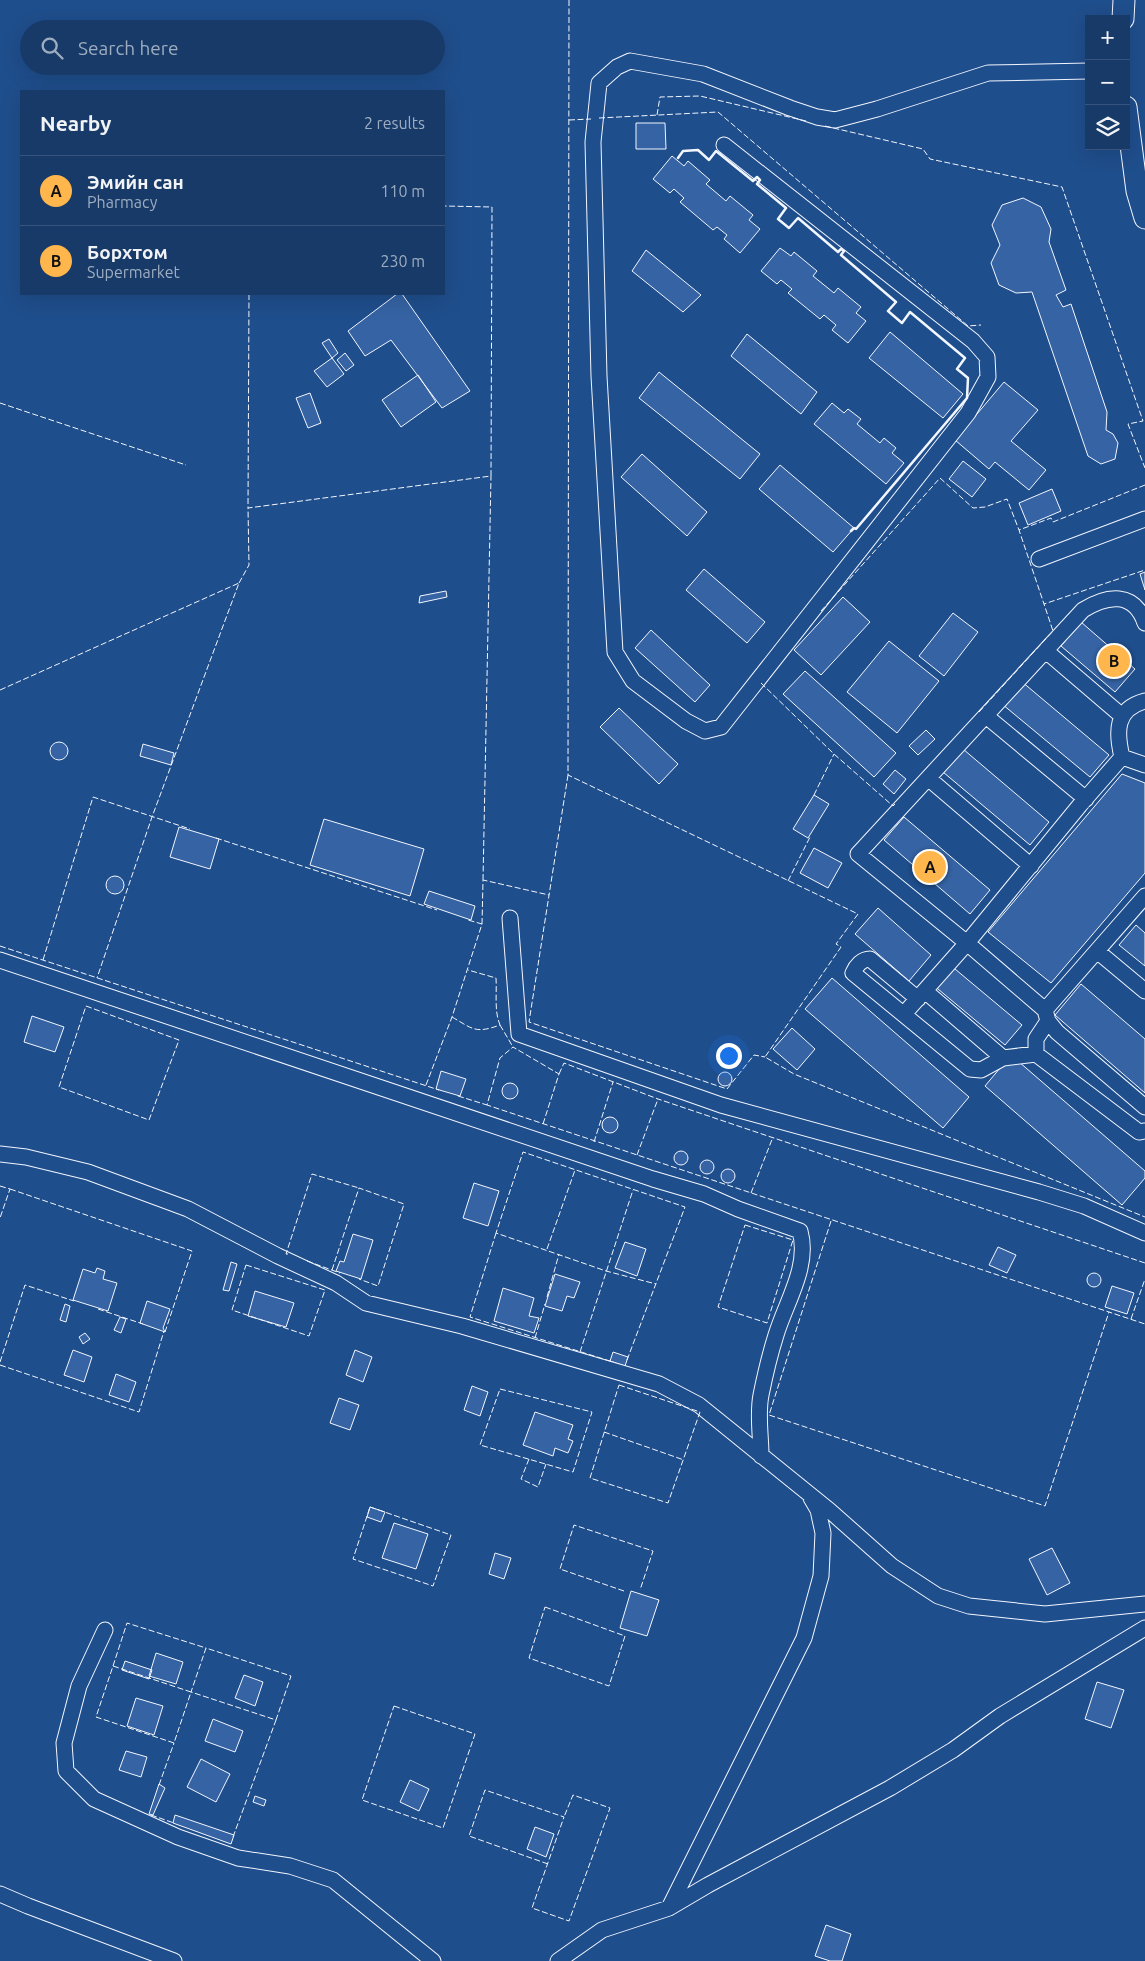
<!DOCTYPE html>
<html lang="en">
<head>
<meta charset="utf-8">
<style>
	:root { --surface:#173a69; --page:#20416f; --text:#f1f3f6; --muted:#9eadc0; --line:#36547d; --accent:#ffb74d }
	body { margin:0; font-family:Ubuntu,sans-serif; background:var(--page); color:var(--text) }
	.controls { position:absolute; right:15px; top:15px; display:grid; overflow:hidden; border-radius:0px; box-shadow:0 5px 20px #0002 }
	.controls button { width:45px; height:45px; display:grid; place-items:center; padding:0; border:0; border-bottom:1px solid var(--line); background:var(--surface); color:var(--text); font:25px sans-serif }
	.you { position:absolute; left:728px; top:1055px; width:18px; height:18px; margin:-12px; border:4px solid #fff; border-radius:50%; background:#1a73e8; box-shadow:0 0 0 8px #1a73e833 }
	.badge { display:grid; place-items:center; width:32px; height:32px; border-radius:50%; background:var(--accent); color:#111; font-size:16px; font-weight:700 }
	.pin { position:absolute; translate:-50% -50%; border:2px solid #fff; box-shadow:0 1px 5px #0006 }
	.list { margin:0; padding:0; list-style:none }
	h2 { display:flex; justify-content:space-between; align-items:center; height:65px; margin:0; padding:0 20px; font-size:21px }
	h2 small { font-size:16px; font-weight:400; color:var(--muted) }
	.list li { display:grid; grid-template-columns:32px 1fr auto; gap:15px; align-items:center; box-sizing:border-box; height:70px; padding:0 20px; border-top:1px solid var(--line) }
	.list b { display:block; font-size:19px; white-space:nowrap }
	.list p { margin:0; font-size:16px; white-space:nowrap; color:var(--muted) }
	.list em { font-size:16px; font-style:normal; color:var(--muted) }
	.icon { flex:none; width:28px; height:28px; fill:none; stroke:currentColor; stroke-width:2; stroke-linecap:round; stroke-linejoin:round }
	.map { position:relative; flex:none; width:1145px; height:1961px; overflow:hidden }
	.search { position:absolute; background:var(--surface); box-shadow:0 5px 20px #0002; left:20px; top:20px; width:425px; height:55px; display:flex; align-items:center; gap:12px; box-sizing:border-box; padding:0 18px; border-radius:28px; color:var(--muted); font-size:19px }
	.panel { position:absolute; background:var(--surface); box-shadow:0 5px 20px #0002; left:20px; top:90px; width:425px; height:205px; border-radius:0px }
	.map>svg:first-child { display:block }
</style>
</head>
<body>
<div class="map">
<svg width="1145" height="1961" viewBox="0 0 1145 1961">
	<rect width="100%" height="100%" fill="#1f4e8c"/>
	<!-- building -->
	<path fill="#3563a3" stroke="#f2f6ff" d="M 636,123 L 665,123 L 666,149 L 636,149 Z
		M 672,156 L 684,166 L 688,161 L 710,180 L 706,184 L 726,201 L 730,196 L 753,215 L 749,220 L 760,229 L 740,253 L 724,239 L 727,235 L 717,227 L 713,230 L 680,202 L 684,198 L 674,189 L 670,193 L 653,179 Z
		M 1023,198 L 1041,207 L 1051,229 L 1049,242 L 1066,290 L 1056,295 L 1063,307 L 1071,304 L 1107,412 L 1106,430 L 1113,434 L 1118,443 L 1115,459 L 1101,464 L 1088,456 L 1032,292 L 1016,293 L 999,285 L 991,263 L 1000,245 L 992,225 L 1002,205 Z
		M 780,248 L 791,256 L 794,252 L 817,271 L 813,276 L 834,293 L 838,288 L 861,307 L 856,313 L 866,321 L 848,343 L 832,330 L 836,325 L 824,315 L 820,319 L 788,293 L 792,289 L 781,280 L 777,284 L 761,271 Z
		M 646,250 L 701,295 L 683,312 L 632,271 Z
		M 397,294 L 402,294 L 470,391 L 442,408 L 391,340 L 365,356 L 348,331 Z
		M 890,332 L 963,394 L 943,418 L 869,358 Z
		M 747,334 L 817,392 L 801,414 L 731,356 Z
		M 329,339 L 338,353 L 332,358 L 322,343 Z
		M 345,353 L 354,365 L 346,371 L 337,360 Z
		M 332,358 L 344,374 L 327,387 L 314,371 Z
		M 659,372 L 760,454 L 740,479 L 639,398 Z
		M 418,375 L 436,402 L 401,427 L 382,400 Z
		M 1004,382 L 1038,410 L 1011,441 L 1046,470 L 1029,490 L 995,462 L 989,469 L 955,440 Z
		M 310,393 L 321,423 L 308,428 L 296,398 Z
		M 832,403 L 844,413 L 848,409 L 861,419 L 857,424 L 880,443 L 884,438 L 896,448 L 892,453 L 904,463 L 886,484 L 814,424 Z
		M 642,454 L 707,512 L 687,536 L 621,477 Z
		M 963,461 L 986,479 L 972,497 L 949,479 Z
		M 780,465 L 854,528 L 833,552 L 759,489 Z
		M 1052,489 L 1061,511 L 1028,525 L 1019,503 Z
		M 704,569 L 765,622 L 747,643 L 686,590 Z
		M 1145,572 L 1145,590 L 1140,574 Z
		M 446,591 L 447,597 L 419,603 L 420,596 Z
		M 843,597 L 870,622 L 821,675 L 794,650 Z
		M 953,613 L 978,632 L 944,676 L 919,656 Z
		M 1081,622 L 1135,669 L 1115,692 L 1061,646 Z
		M 651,630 L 710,685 L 695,702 L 635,648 Z
		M 889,641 L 939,681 L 897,733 L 847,692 Z
		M 805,671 L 896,753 L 874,777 L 783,694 Z
		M 1021,681 L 1109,755 L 1090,777 L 1002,704 Z
		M 619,708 L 678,764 L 659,784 L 600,727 Z
		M 926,730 L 935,739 L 918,755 L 909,746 Z
		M50 751a9 9 0 1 1 18 0a9 9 0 1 1-18 0Z
		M 143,744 L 174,753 L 171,765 L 140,756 Z
		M 963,749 L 1049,822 L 1030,845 L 943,772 Z
		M 895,770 L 906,779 L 894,794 L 883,784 Z
		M 1122,774 L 1145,783 L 1145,873 L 1051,983 L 988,932 Z
		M 814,795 L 829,804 L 808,838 L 793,829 Z
		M 904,817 L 990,890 L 970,914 L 884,840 Z
		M 324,819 L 424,849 L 410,896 L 310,865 Z
		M 179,827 L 219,839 L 210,869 L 170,857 Z
		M 814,848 L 842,863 L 828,888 L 800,873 Z
		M106 885a9 9 0 1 1 18 0a9 9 0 1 1-18 0Z
		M 429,891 L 475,906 L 471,920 L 424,904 Z
		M 878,908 L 931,955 L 909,981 L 855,934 Z
		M 1136,925 L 1145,933 L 1145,966 L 1119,945 Z
		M 949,964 L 1022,1025 L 1005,1045 L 932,984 Z
		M 832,978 L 969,1097 L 943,1128 L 805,1009 Z
		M 1081,984 L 1145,1039 L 1145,1093 L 1055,1015 Z
		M 32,1016 L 64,1027 L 55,1052 L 24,1042 Z
		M 792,1028 L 815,1049 L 797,1070 L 773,1049 Z
		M 1011,1055 L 1145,1171 L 1145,1178 L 1122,1205 L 985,1086 Z
		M 441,1071 L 466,1079 L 460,1096 L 436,1089 Z
		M718 1079a7 7 0 1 1 14 0a7 7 0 1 1-14 0Z
		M502 1091a8 8 0 1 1 16 0a8 8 0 1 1-16 0Z
		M602 1125a8 8 0 1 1 16 0a8 8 0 1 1-16 0Z
		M674 1158a7 7 0 1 1 14 0a7 7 0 1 1-14 0Z
		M700 1167a7 7 0 1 1 14 0a7 7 0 1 1-14 0Z
		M721 1176a7 7 0 1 1 14 0a7 7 0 1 1-14 0Z
		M 474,1183 L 499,1191 L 488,1226 L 463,1218 Z
		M 353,1234 L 373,1240 L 361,1279 L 336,1271 L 340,1261 L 344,1262 Z
		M 625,1242 L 646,1249 L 637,1276 L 615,1268 Z
		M 998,1247 L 1016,1255 L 1007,1273 L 989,1265 Z
		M 231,1262 L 237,1264 L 229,1291 L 223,1290 Z
		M 97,1268 L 105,1271 L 103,1279 L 117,1283 L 108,1311 L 73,1300 L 83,1269 L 95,1273 Z
		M1087 1280a7 7 0 1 1 14 0a7 7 0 1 1-14 0Z
		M 555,1274 L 580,1282 L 574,1298 L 567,1296 L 562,1311 L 545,1306 Z
		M 1112,1286 L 1134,1293 L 1127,1314 L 1105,1307 Z
		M 503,1288 L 534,1298 L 529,1316 L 539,1318 L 534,1333 L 494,1321 Z
		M 255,1291 L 294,1303 L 286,1327 L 248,1316 Z
		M 147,1301 L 170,1309 L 163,1328 L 165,1332 L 140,1323 Z
		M 65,1304 L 70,1306 L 66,1322 L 60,1320 Z
		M 120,1317 L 126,1319 L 121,1333 L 114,1330 Z
		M 85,1333 L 90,1339 L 83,1344 L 79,1337 Z
		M 73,1350 L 92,1357 L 84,1382 L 64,1375 Z
		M 355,1350 L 372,1357 L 363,1382 L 346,1375 Z
		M 613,1352 L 628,1357 L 625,1366 L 610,1361 Z
		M 116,1374 L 136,1382 L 129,1402 L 109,1395 Z
		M 472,1386 L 488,1392 L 480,1416 L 464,1410 Z
		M 339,1398 L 359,1405 L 350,1430 L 330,1423 Z
		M 535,1412 L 573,1425 L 568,1439 L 573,1441 L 568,1453 L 555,1448 L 553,1456 L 523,1445 Z
		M 370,1507 L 385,1512 L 381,1522 L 367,1517 Z
		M 394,1523 L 428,1534 L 416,1569 L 382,1558 Z
		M 1052,1548 L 1070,1583 L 1047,1595 L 1029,1559 Z
		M 495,1553 L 511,1558 L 504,1579 L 489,1574 Z
		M 631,1591 L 659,1600 L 647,1636 L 620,1628 Z
		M 156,1653 L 183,1662 L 176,1684 L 149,1676 Z
		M 125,1661 L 152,1670 L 149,1679 L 122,1670 Z
		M 244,1675 L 263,1682 L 255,1706 L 235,1698 Z
		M 1097,1682 L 1124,1690 L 1111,1728 L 1085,1719 Z
		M 136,1698 L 163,1706 L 154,1735 L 127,1726 Z
		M 213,1719 L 243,1731 L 235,1752 L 205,1741 Z
		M 126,1751 L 147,1757 L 141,1777 L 119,1770 Z
		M 201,1759 L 230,1774 L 216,1802 L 187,1787 Z
		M 410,1780 L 429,1789 L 419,1811 L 400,1802 Z
		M 159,1784 L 165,1788 L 153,1815 L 149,1814 Z
		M 255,1796 L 266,1800 L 264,1806 L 253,1802 Z
		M 175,1815 L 234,1835 L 231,1844 L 173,1823 Z
		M 535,1827 L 554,1834 L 546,1857 L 527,1849 Z
		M 826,1925 L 851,1934 L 842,1961 L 830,1961 L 815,1956 Z"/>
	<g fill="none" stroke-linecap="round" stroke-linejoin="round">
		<!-- street casing -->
		<g stroke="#f2f6ff" stroke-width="17">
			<path id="street" d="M 724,145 L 973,341 L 987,357 L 988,377 L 968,413 L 721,727 L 705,731 L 686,721 L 633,681 L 615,652 L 599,376 L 593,142 L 599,83 L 617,67 L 630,61 L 703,74 L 790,108 L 817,117 L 835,120 L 877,109 L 988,73 L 1089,71
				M 1039,559 L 1145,519
				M 1046,651 L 1122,716
				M 1145,701 C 1115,709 1116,732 1122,757 L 1145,765
				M 986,716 L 1086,799
				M 1122,757 L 1080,805 L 967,943 L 1045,1010 L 1145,896
				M 928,778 L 1031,866
				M 510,918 L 519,1034 L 721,1105 L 1039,1192 L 1084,1206 L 1145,1233
				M 1097,951 L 1145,991
				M 0,960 L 653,1179 L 704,1194 L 738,1209 L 800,1231 C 810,1266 786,1302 776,1335 C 770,1354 765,1375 761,1395 C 757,1415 761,1435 761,1456
				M 925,991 L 1003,1058
				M 918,999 L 870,959 C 862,959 856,966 853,973 L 970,1069 L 981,1070 L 1003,1058 L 1036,1054 L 1139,1132 L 1145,1131
				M 1045,1010 L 1048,1021 L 1057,1032 L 1145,1107
				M 904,1014 L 967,943 L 858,854 L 1083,610 C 1107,595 1134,591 1145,623
				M 1036,1054 L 1036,1039 L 1048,1021
				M 0,1154 L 26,1157 L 88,1172 L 188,1209 L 278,1256 L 336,1283 L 366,1303 L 462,1326 L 659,1384 L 699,1405 L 829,1510 L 892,1566 L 938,1596 L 969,1606 L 1045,1614 L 1145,1604
				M 105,1630 L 79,1686 L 64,1743 L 66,1771 L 94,1799 L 178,1837 L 238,1858 L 290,1866 L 333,1880 L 433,1961
				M 0,1894 L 28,1906 L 174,1961
				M 669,1908 L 804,1638 L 821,1576 L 823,1533 L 818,1510 L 811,1498
				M 558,1961 L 602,1930 L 669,1908 L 708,1885 L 890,1788 L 953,1750 L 1000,1716 L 1145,1628"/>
		</g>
		<!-- secondary casing -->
		<g stroke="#f2f6ff" stroke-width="23">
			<path id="secondary" d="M 1123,19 L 1124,0
				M 1126,107 L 1137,191 L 1145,218"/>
		</g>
		<!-- street -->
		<use href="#street" stroke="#1f4e8c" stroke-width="15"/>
		<!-- secondary -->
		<use href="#secondary" stroke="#1f4e8c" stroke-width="21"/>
		<!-- fence -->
		<path stroke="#f2f6ff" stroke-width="1" stroke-dasharray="6 2.5" stroke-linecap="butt" d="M 569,0 L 568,775 L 858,914 L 836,944 L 841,947 L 765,1057 L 794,1074 L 1145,1217
			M 657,115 L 660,97 L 700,96 L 806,121
			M 599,118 L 718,112 L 968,326 L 981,325
			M 569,120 L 591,119
			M 825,126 L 923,149 L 930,159 L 1062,187 L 1143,421 L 1128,424 L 1145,468
			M 249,294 L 248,508 L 491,476 L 492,207 L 444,206
			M 0,403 L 186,465
			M 1145,485 L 1053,522 L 1051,518 L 1019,530 L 1044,604 L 1145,570
			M 239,583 L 249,565 L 248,508
			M 821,611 L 940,478 L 973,508 L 985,507 L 1007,499 L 1019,530
			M 761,683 L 834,754 L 893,806 L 895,804
			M 0,690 L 239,583 L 152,817 L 97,978
			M 979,712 L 1053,631 L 1044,604
			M 568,775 L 529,1022 L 727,1089 L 754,1055 L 765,1057
			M 814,795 L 834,754
			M 216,838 L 437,910
			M 483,880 L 491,476
			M 788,881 L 810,837
			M 482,924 L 483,880 L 549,895
			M 0,946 L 439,1090
			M 43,960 L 93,797 L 190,829
			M 86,1006 L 179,1040 L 149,1120 L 59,1087 Z
			M 452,1017 C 473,1029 475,1034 500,1025 C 494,1011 497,994 496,978 L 468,970
			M 500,1025 L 513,1047
			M 559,1074 L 564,1063 L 658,1099 L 1145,1263
			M 426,1085 L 452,1017 L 482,924 L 468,920
			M 458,1096 L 487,1105
			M 543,1124 L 559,1074 L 513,1047 L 500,1058 L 487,1105 L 1145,1324
			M 594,1142 L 613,1082
			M 637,1155 L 658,1099
			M 0,1186 L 10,1189 L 0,1218
			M 10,1189 L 192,1251 L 165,1332
			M 751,1193 L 773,1137
			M 831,1221 L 769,1415 L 1045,1506 L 1109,1312
			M 745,1225 L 793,1240 L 767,1323 L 718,1307 Z
			M 496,1233 L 470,1317 L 613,1362
			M 547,1249 L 575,1170
			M 288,1254 L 286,1254 L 312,1174 L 359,1188
			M 307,1261 L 340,1273
			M 246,1265 L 325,1290 L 309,1336 L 232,1310 Z
			M 332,1270 L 359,1188 L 404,1204 L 378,1286 L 359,1279
			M 547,1297 L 559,1254
			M 98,1309 L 143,1324
			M 1131,1319 L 1145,1279
			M 535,1338 L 545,1304
			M 580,1352 L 633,1190
			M 627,1360 L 685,1207 L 523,1152 L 496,1233 L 606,1271 L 656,1284
			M 0,1362 L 25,1285 L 74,1301
			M 0,1365 L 139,1412 L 164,1331
			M 619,1385 L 700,1412 L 668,1503 L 590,1478 Z
			M 500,1389 L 592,1412 L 573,1472 L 480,1445 Z
			M 604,1432 L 684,1460
			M 529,1459 L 521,1479 L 538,1487 L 546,1464
			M 370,1507 L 451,1535 L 433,1586 L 353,1559 Z
			M 624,1591 L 560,1569 L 574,1525 L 653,1551 L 640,1590
			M 545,1607 L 625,1636 L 609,1686 L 529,1658 Z
			M 113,1666 L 191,1692 L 174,1743 L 96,1717 Z
			M 113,1666 L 127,1623 L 206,1648
			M 394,1706 L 475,1734 L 443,1828 L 362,1800 Z
			M 159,1785 L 174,1743
			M 151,1815 L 174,1823
			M 233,1837 L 276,1720 L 191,1692 L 206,1648 L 291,1676 L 276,1720
			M 548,1864 L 469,1836 L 485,1790 L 564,1817 L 532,1908 L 569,1921 L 610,1808 L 573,1795 L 564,1817"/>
		<!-- wall -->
		<path stroke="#f2f6ff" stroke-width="2.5" d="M 678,158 L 683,151 L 698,150 L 709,160 L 716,151 L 753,181 L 757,177 L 760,180 L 757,184 L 786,208 L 778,219 L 789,228 L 798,218 L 838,252 L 841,249 L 844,251 L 841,255 L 896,302 L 888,311 L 902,323 L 910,312 L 965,358 L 957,369 L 968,378 L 967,398 L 856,529 L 854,528 L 851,531"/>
	</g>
</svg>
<div class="controls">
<button>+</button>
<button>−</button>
<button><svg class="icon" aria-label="layers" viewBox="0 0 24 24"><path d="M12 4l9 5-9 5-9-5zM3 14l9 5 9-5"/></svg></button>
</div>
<div class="you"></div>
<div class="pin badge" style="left:930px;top:867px">A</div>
<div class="pin badge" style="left:1114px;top:661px">B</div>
<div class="search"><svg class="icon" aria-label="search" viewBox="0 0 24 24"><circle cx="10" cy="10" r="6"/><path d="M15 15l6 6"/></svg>Search here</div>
<section class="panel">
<h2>Nearby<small>2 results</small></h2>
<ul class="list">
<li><span class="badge">A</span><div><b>Эмийн сан</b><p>Pharmacy</p></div><em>110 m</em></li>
<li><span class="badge">B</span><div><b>Борхтом</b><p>Supermarket</p></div><em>230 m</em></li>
</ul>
</section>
</div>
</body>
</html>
